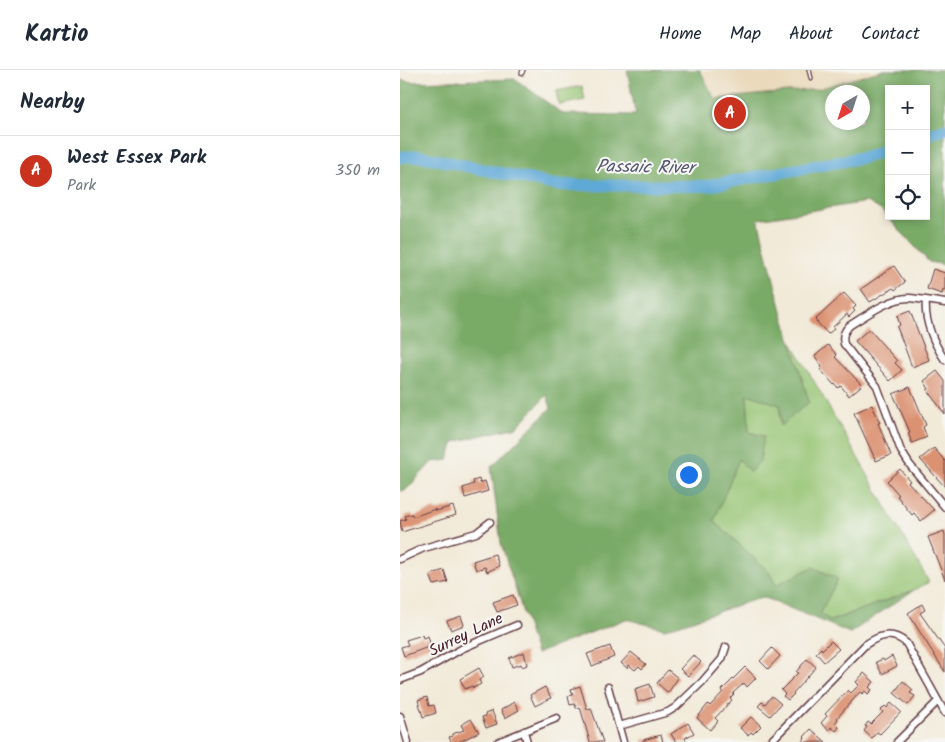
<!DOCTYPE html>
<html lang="en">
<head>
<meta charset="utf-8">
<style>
	:root { --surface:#fff; --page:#f2f2f3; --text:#1f2937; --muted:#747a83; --line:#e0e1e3; --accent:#c8321e }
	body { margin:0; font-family:Kalam,sans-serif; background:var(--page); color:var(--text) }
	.controls { position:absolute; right:15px; top:15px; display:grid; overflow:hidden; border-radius:0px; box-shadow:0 2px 8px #0003 }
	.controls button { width:45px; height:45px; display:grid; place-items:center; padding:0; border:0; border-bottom:1px solid var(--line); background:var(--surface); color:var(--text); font:25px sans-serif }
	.compass { position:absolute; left:425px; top:15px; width:45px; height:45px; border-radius:50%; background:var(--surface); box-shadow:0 2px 8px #0003; rotate:219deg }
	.you { position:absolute; left:288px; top:404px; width:18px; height:18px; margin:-12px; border:4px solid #fff; border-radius:50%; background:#1a73e8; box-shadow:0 0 0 8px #1a73e833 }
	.badge { display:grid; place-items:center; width:32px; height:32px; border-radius:50%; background:var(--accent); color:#fff; font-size:16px; font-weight:700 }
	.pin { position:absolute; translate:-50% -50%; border:2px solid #fff; box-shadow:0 1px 5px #0006 }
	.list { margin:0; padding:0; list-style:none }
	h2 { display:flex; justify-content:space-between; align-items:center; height:65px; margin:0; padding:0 20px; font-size:21px }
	h2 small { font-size:16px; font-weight:400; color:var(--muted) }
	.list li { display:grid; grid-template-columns:32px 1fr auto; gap:15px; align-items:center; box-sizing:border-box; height:70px; padding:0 20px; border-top:1px solid var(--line) }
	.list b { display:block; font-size:19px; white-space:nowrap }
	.list p { margin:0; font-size:16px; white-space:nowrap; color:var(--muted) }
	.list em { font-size:16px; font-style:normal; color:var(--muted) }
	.icon { flex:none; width:28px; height:28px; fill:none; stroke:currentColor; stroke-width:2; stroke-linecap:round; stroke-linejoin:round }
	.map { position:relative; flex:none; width:545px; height:672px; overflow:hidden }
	header { display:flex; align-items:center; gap:30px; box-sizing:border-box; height:70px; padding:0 25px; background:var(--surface); border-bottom:1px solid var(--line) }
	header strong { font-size:24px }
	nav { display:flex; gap:28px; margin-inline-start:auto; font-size:18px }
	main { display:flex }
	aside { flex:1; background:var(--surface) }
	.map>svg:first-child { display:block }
</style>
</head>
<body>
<header>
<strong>Kartio</strong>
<nav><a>Home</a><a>Map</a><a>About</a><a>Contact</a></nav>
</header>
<main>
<aside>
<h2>Nearby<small></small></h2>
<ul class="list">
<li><span class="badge">A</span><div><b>West Essex Park</b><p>Park</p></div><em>350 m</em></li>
</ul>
</aside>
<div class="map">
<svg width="545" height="672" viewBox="0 0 545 672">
	<rect width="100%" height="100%" fill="#f6f6f2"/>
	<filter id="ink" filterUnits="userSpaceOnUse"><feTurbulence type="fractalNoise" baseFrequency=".02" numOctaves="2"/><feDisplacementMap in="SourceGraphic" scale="10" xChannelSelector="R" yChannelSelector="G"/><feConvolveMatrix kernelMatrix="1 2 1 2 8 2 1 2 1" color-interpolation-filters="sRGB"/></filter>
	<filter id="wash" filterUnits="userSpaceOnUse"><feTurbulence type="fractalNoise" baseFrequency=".0096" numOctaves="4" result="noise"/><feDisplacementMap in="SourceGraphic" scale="20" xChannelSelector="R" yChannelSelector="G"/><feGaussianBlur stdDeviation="1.12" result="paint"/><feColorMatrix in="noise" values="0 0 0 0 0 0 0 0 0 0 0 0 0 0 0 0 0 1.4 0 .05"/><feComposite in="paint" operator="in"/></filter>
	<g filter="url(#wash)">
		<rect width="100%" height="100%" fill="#f2ead8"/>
		<!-- built -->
		<path fill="#ead9ba" d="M 302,0 L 484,0 L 418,19 L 315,29 Z"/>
		<!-- green -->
		<path fill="#97c574" stroke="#707250" d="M 182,16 L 185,30 L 159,35 L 156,21 Z
			M 391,271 L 529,512 L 514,520 L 430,551 L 420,543 L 438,509 L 413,497 L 376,515 L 369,502 L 314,451 L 349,362 L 347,323 L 380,335 L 380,355 L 409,332 Z"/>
		<!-- forest -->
		<path fill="#79aa66" stroke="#626448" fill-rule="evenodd" d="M 227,0 L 300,0 L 315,29 L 418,19 L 484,0 L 545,0 L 545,195 L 529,192 L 481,140 L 467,132 L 358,149 L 381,237 L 409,332 L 381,356 L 380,335 L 347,324 L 349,362 L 364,366 L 360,391 L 350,402 L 339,389 L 314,451 L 369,502 L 376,515 L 413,497 L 438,509 L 420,543 L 430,551 L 514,520 L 450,563 L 363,527 L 265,559 L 226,549 L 136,584 L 101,473 L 91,397 L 151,338 L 147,325 L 117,357 L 54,372 L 48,390 L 32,392 L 6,420 L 0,421 L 0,10 L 12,12 L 115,9 L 163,44 L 236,45 ZM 489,19 L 526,19 L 526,146 L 489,146 ZM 432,22 L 462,22 L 462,52 L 432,52 Z"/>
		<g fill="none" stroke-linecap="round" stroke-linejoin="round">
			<!-- river -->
			<path stroke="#5fa9d7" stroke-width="12" d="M 526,65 L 545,59
				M 0,87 L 20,86 L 155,115 L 307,116 L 465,87 L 489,79"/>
		</g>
		<g id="blocks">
			<!-- building -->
			<path fill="#db9272" d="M 494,196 L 505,212 L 495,220 L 493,218 L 470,232 L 461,219 Z
				M 533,199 L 545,203 L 545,221 L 543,220 L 542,224 L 527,219 Z
				M 444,223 L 456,236 L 453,239 L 455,241 L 449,247 L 447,244 L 433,257 L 434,259 L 428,264 L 415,250 Z
				M 510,241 L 529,290 L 512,297 L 497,257 L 500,255 L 497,246 Z
				M 469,259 L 497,291 L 495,293 L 502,300 L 490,311 L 455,271 Z
				M 428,275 L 437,285 L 435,287 L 462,315 L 449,326 L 441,316 L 438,318 L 435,314 L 434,315 L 420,299 L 422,297 L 415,286 Z
				M 537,301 L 545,311 L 545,344 L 527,320 L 529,319 L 524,311 Z
				M 510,317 L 526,355 L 523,357 L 527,367 L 512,373 L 508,363 L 510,362 L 493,324 Z
				M 472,335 L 480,353 L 478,353 L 491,385 L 476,391 L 454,343 Z
				M 534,378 L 545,391 L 545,417 L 520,389 Z
				M 500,399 L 510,411 L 508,412 L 534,440 L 521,451 L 514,443 L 512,445 L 497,426 L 499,425 L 487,411 Z
				M 79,409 L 80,413 L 85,411 L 88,421 L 65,428 L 63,418 L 74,414 L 73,411 Z
				M 53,436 L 56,445 L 2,462 L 0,451 L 6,449 L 5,446 L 12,444 L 13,447 L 35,439 L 36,441 Z
				M 544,461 L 545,465 L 545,510 L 528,467 Z
				M 95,484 L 99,496 L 87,502 L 85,497 L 76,500 L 73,491 Z
				M 44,500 L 48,512 L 34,515 L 30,505 Z
				M 113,525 L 117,535 L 97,542 L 93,532 Z
				M 522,534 L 525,540 L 520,543 L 545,579 L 545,602 L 508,543 Z
				M 61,546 L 64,555 L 51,560 L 47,551 Z
				M 22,565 L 23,568 L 28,566 L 31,576 L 4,586 L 1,577 L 8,575 L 6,570 Z
				M 431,571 L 439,579 L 424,592 L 416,583 L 421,578 L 422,580 Z
				M 210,576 L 214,587 L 192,596 L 187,584 Z
				M 372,578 L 380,586 L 368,599 L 360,591 Z
				M 124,582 L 127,595 L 122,597 L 121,594 L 112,597 L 109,588 Z
				M 231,582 L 246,594 L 242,599 L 239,596 L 235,600 L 229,595 L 227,598 L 221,593 Z
				M 293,585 L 301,592 L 288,606 L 280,599 Z
				M 492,586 L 497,596 L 482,604 L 476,592 L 483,589 L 484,591 Z
				M 407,589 L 416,597 L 393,623 L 394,624 L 388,630 L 383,626 L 385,624 L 381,620 L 398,603 L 396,602 Z
				M 345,597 L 356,608 L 347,617 L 344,613 L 333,623 L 334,624 L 330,628 L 332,630 L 315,648 L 318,651 L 310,660 L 297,648 L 308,634 L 310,636 L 323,622 L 322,620 Z
				M 79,598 L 84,607 L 79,610 L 81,614 L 73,618 L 72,616 L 65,619 L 60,609 Z
				M 268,600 L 278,608 L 268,623 L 257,613 Z
				M 464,603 L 474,612 L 469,617 L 472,620 L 468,624 L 465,621 L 462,624 L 460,622 L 437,648 L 438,649 L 435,653 L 439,657 L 436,661 L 431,657 L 429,660 L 421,653 L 427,646 L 425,644 L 448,620 L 451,623 L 459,615 L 456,612 Z
				M 503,611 L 513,620 L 510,623 L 515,626 L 508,635 L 494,623 Z
				M 250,614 L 254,627 L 238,632 L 235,619 Z
				M 180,616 L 187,639 L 191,638 L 203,672 L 190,672 L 180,637 L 176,638 L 175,634 L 170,635 L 168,626 L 173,625 L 171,619 Z
				M 145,617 L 151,628 L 135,636 L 130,625 Z
				M 372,626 L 381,634 L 370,646 L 358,636 L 362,632 L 365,634 Z
				M 27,627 L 29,636 L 34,635 L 36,643 L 23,647 L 18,630 Z
				M 114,632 L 119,640 L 105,648 L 101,640 Z
				M 491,633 L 501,642 L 480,664 L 477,662 L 472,668 L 464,661 L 467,657 L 465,656 L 468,652 L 471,654 L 483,642 L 481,640 L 485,636 L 487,638 Z
				M 92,641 L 97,654 L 86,658 L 82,647 L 86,646 L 85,644 Z
				M 351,647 L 361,656 L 353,664 L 351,662 L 348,665 L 340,658 Z
				M 71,649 L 79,662 L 59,672 L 51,672 L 49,667 L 53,666 L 52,664 L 64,660 L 61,655 Z
				M 288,653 L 294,663 L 285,668 L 287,672 L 276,672 L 271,664 Z
				M 411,659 L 426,672 L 402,672 L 405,668 L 404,667 Z
				M 261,665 L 263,672 L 243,672 L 243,670 Z"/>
		</g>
	</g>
	<g filter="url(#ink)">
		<use href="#blocks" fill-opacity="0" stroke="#633d45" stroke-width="1"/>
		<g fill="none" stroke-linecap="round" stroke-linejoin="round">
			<!-- lane casing -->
			<g stroke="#633d45" stroke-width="5.5">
				<path id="lane" d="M 409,0 L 411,8
					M 122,3 L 123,0"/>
			</g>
			<!-- street casing -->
			<g stroke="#633d45" stroke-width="9">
				<path id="street" d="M 526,231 C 524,251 534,274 545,290
					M 545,233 C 533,231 521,229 510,228 C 491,227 465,246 449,256 C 444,262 442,266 444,274 L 477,316 L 501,381 L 510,395 L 545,437
					M 0,489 L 24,478 L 76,463 L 90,452
					M 0,610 L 21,602 L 63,578 L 117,555
					M 208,617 L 223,672
					M 0,646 L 8,672
					M 219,656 L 268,642 L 276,637 L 302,612 L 322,589 L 326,577
					M 124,661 L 127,672
					M 98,672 L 157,648
					M 370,672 L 465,575 C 479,565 492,561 506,573 L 545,643
					M 497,672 L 538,631"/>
			</g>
			<!-- lane -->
			<use href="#lane" stroke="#fff" stroke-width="3"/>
			<!-- street -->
			<use href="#street" stroke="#fff" stroke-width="6"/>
		</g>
	</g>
	<g text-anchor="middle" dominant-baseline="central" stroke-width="4" stroke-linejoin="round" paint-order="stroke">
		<!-- street labels -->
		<g font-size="16" fill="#4a1f2b" stroke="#f6f6f2">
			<text transform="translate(66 565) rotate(-26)">Surrey Lane</text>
		</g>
		<!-- water labels -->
		<g font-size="18" font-style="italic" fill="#525670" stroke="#f6f6f2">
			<text transform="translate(245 98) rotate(1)">Passaic River</text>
		</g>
	</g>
</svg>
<div class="controls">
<button>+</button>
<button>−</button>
<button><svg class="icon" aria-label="locate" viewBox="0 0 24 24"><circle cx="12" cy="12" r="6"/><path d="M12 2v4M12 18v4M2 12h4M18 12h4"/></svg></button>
</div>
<svg class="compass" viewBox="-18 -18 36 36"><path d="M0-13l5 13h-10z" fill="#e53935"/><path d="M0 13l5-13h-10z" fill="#747a83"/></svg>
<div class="you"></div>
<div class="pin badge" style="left:330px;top:43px">A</div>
</div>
</main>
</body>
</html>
